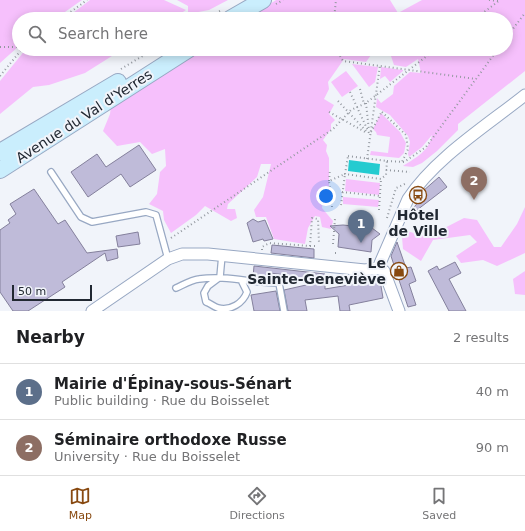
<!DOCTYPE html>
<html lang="en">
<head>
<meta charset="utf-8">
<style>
	:root { --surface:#fff; --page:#f6f6f6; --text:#202124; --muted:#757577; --line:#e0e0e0; --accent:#884910 }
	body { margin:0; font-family:"DejaVu Sans",sans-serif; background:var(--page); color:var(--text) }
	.scale { position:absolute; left:12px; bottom:10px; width:80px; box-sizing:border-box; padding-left:4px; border:2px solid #212832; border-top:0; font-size:11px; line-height:14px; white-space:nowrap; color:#212832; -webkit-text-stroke:3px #f1f4fa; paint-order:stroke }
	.you { position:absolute; left:326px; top:196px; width:14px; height:14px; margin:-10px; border:3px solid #fff; border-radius:50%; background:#1a73e8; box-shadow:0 0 0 6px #1a73e833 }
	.badge { display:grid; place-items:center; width:26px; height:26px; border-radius:50%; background:var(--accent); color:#fff; font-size:13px; font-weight:700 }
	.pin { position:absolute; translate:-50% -33px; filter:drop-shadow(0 1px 2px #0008) }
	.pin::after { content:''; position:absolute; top:21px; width:14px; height:12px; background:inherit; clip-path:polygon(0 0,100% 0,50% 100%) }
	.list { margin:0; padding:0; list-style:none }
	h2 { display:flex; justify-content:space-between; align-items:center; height:52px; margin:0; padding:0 16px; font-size:17px }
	h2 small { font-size:13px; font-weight:400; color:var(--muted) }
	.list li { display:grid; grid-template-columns:26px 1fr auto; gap:12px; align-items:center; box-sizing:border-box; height:56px; padding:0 16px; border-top:1px solid var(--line) }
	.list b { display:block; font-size:15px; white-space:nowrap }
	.list p { margin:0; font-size:13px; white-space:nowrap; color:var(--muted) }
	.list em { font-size:13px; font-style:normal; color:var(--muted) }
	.icon { flex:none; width:22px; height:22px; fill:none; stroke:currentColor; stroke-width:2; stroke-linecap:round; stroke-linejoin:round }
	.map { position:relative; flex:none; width:525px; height:311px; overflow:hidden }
	.search { position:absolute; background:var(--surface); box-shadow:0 2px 10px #0003; left:12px; right:12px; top:12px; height:44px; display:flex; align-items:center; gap:10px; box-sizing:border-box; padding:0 14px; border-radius:22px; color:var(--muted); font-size:15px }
	.sheet { height:164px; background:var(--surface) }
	nav { display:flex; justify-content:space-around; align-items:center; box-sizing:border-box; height:56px; border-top:1px solid var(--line); background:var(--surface); font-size:11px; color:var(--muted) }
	nav a { display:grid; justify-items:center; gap:2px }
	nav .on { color:var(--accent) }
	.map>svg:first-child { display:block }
</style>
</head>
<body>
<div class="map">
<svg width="525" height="311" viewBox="0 0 525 311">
	<rect width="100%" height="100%" fill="#f1f4fa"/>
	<!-- green -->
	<path fill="#f6c0fc" d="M 0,0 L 82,0 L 55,19 L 19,19 L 19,46 L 0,63 Z
		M 90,0 L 164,0 L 186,10 L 172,19 L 65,19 Z
		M 177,0 L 228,0 L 209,10 L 188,14 L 188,6 Z
		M 276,0 L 390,0 L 398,13 L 422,0 L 525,0 L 525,71 L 458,124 L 458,130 L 437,151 L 422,163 L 413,167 L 403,166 C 417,157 429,151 432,135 L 422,147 L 409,157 L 408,154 L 410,142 L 408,136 L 390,115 L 376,107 L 377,98 L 381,103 L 393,94 L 394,86 L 410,72 L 421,73 L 418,59 L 406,67 L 394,65 L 391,56 L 383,52 L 371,55 L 366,62 L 344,59 L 328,82 L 329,89 L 324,99 L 334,105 L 329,114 L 335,120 L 331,124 L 331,129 L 323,140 L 327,145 L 326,151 L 329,158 L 329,191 L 323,198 L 322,208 L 333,221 L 331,229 L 322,227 L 320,217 L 315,216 L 308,228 L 305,244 L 274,239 L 266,217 L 256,217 L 254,210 L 263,197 L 271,164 L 261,164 L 257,177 L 228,204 L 227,209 L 235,209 L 237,218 L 231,221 L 205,206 L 196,215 L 171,233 L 164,220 L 163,211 L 149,204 L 157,194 L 160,172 L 166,166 L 165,149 L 152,154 L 140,142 L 117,146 L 103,131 L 110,114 L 111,106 L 200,49 L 506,49 L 506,19 L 342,19 L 339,14 L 331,19 L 247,19 Z
		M 26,49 L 123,49 L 85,73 L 49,85 L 33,87 L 0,114 L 0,81 Z
		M 352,64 L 378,67 L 375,82 L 369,87 Z
		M 381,67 L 403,70 L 403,71 L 390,82 L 385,76 L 380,79 Z
		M 346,71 L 358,86 L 342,97 L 331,82 Z
		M 381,113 L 400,132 L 406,143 L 404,153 L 399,158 L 370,155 L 371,151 L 388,153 L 390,137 L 377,135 L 376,132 L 373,129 Z
		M 346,179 L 380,183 L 379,195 L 345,191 Z
		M 343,197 L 379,200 L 378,207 L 343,204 Z
		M 525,207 L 525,253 L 497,266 L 483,260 L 461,263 L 456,256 L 477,242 L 470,235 L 433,240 L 421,261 L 403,249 L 402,237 L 407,231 L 427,237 L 464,218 L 477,220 L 494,247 L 501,247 L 517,224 Z
		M 525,271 L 525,295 L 515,294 L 513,279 Z"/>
	<!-- water -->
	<path fill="#24cbd0" d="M 349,160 L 380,164 L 379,175 L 348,171 Z"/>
	<!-- building -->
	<path fill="#bfbbd9" stroke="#84809c" d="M 139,145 L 156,170 L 130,187 L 121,174 L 88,197 L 71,172 L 97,154 L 106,167 Z
		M 439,177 L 447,187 L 417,210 L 414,207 L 426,194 L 423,191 Z
		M 34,189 L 58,224 L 65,220 L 87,253 L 117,249 L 118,258 L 107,261 L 105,253 L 62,282 L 65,287 L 28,311 L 13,311 L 0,292 L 0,230 L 10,223 L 8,220 L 16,214 L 10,204 Z
		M 253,219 L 258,222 L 265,220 L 273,239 L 264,241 L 263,239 L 253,242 L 247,223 Z
		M 343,225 L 372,228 L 380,234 L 372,240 L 371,252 L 338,247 L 339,234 L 330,226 Z
		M 138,232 L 140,244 L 118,247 L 116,236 Z
		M 397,242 L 406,268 L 411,267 L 416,281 L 409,284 L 416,305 L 408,307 L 391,256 Z
		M 272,245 L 314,249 L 314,258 L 271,253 Z
		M 455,262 L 461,273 L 449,279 L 466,311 L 449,311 L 428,271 L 437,266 L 439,270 Z
		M 254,266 L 325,274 L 325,289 L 355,284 L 356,276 L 374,276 L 380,280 L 383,298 L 349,305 L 350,311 L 340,311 L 338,296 L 305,300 L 307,311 L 288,311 L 284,290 L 315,283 L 286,280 L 286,275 L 270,273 L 270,278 L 253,277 Z
		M 276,291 L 280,311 L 254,311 L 251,295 Z"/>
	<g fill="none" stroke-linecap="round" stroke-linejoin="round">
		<!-- service casing -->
		<g stroke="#98a8c3" stroke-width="8">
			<path id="service" d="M 51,172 L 81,217 L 92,222 L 146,212 L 156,215 L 168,259
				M 222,255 L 220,277 L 208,286 L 204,293 L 206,302 C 210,303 214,307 218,308 C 231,311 243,303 247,292 L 242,282
				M 176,288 C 183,285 191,280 199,279 C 225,275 252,283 279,283 L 284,311"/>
		</g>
		<!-- minor casing -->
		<g stroke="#98a8c3" stroke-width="13">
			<path id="minor" d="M 378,268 L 408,199 C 435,158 486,126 525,95
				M 92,311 L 168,259 L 182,254 L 208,254 L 365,270 L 378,268 L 384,271 L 399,311"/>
		</g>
		<!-- secondary casing -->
		<g stroke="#98a8c3" stroke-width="18">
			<path id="secondary" d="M 230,19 L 263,0
				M 0,152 L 118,82
				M 0,170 L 189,49"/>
		</g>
		<!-- path -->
		<path stroke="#9499a0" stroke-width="2" stroke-dasharray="1 3" stroke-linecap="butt" d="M 489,0 L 498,1
			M 276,4 L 283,0
			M 61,19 L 87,0
			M 205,19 L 220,11
			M 334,19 L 336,0
			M 475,19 L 500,0
			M 506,38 L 525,13
			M 0,47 L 19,47
			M 336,49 L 343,61 L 476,79
			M 121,69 L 154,49
			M 0,76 L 22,49
			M 360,89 L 364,104
			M 350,92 L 369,133
			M 338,101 L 367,132
			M 366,103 L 369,131
			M 329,112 L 367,133
			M 382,112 L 406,135 L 408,149 L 402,162
			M 371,132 L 381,113
			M 348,156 L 387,161 L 386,175 L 381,179 L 345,174 Z
			M 367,159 L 380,65
			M 387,161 L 404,162 L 426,147 L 498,49
			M 386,170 L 410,172
			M 329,181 L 330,170
			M 342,192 L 381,196
			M 341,205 L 345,174
			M 332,207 L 329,181 L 345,174
			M 379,210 L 381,179
			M 387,218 L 396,188 L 407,183
			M 358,227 L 358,220
			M 171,238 L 333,129 L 351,110 L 366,103 L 436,49
			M 333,244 L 335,219
			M 310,246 L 316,246
			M 262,250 L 262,247 L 269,243 L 310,246 L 312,218 L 318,219 L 319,243
			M 335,253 L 338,253"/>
		<!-- service -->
		<use href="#service" stroke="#fff" stroke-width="5.5"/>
		<!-- minor -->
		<use href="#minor" stroke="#fff" stroke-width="11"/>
		<!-- secondary -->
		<use href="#secondary" stroke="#caeefd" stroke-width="16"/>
	</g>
	<!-- icons -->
	<defs>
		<g id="bus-ring" transform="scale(0.9)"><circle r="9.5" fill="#f1f4fa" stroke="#884910" stroke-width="1.5"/><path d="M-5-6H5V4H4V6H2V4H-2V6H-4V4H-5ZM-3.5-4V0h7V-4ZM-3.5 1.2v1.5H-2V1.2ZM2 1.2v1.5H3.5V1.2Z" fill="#884910"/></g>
		<g id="shop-ring" transform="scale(0.9)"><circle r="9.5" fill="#f1f4fa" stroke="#884910" stroke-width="1.5"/><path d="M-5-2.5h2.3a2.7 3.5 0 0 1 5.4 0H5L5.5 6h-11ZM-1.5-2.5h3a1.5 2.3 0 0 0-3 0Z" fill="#884910"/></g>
	</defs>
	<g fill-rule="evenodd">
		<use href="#bus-ring" x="418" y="195"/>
		<use href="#shop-ring" x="399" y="271"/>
	</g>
	<g text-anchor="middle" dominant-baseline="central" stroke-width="4" stroke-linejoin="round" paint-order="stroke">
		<!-- street labels -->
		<g font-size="14" fill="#212832" stroke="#f1f4fa">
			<text transform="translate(84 116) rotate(-33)">Avenue du Val d'Yerres</text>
		</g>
		<!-- poi labels -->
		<g font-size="14" font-weight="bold" fill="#212832" stroke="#f1f4fa">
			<text x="418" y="215">Hôtel<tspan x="418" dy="16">de Ville</tspan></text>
			<text x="386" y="263" text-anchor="end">Le<tspan x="386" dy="16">Sainte-Geneviève</tspan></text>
		</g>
	</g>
</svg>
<div class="scale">50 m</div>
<div class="you"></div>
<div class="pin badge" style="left:361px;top:243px;background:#5c6f8a">1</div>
<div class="pin badge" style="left:474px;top:200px;background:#8d6e63">2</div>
<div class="search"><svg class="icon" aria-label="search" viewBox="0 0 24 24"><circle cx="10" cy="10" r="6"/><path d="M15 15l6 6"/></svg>Search here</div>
</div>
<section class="sheet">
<h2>Nearby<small>2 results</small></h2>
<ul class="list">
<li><span class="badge" style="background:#5c6f8a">1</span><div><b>Mairie d'Épinay-sous-Sénart</b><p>Public building · Rue du Boisselet</p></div><em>40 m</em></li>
<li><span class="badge" style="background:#8d6e63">2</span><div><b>Séminaire orthodoxe Russe</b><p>University · Rue du Boisselet</p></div><em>90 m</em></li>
</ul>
</section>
<nav>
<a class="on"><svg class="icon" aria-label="map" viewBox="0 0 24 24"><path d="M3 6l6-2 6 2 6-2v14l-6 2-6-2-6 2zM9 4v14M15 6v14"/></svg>Map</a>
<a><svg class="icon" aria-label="directions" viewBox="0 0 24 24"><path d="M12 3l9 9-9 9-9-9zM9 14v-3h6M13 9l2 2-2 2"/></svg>Directions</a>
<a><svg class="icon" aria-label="saved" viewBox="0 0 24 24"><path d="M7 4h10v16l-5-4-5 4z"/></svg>Saved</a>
</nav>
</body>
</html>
